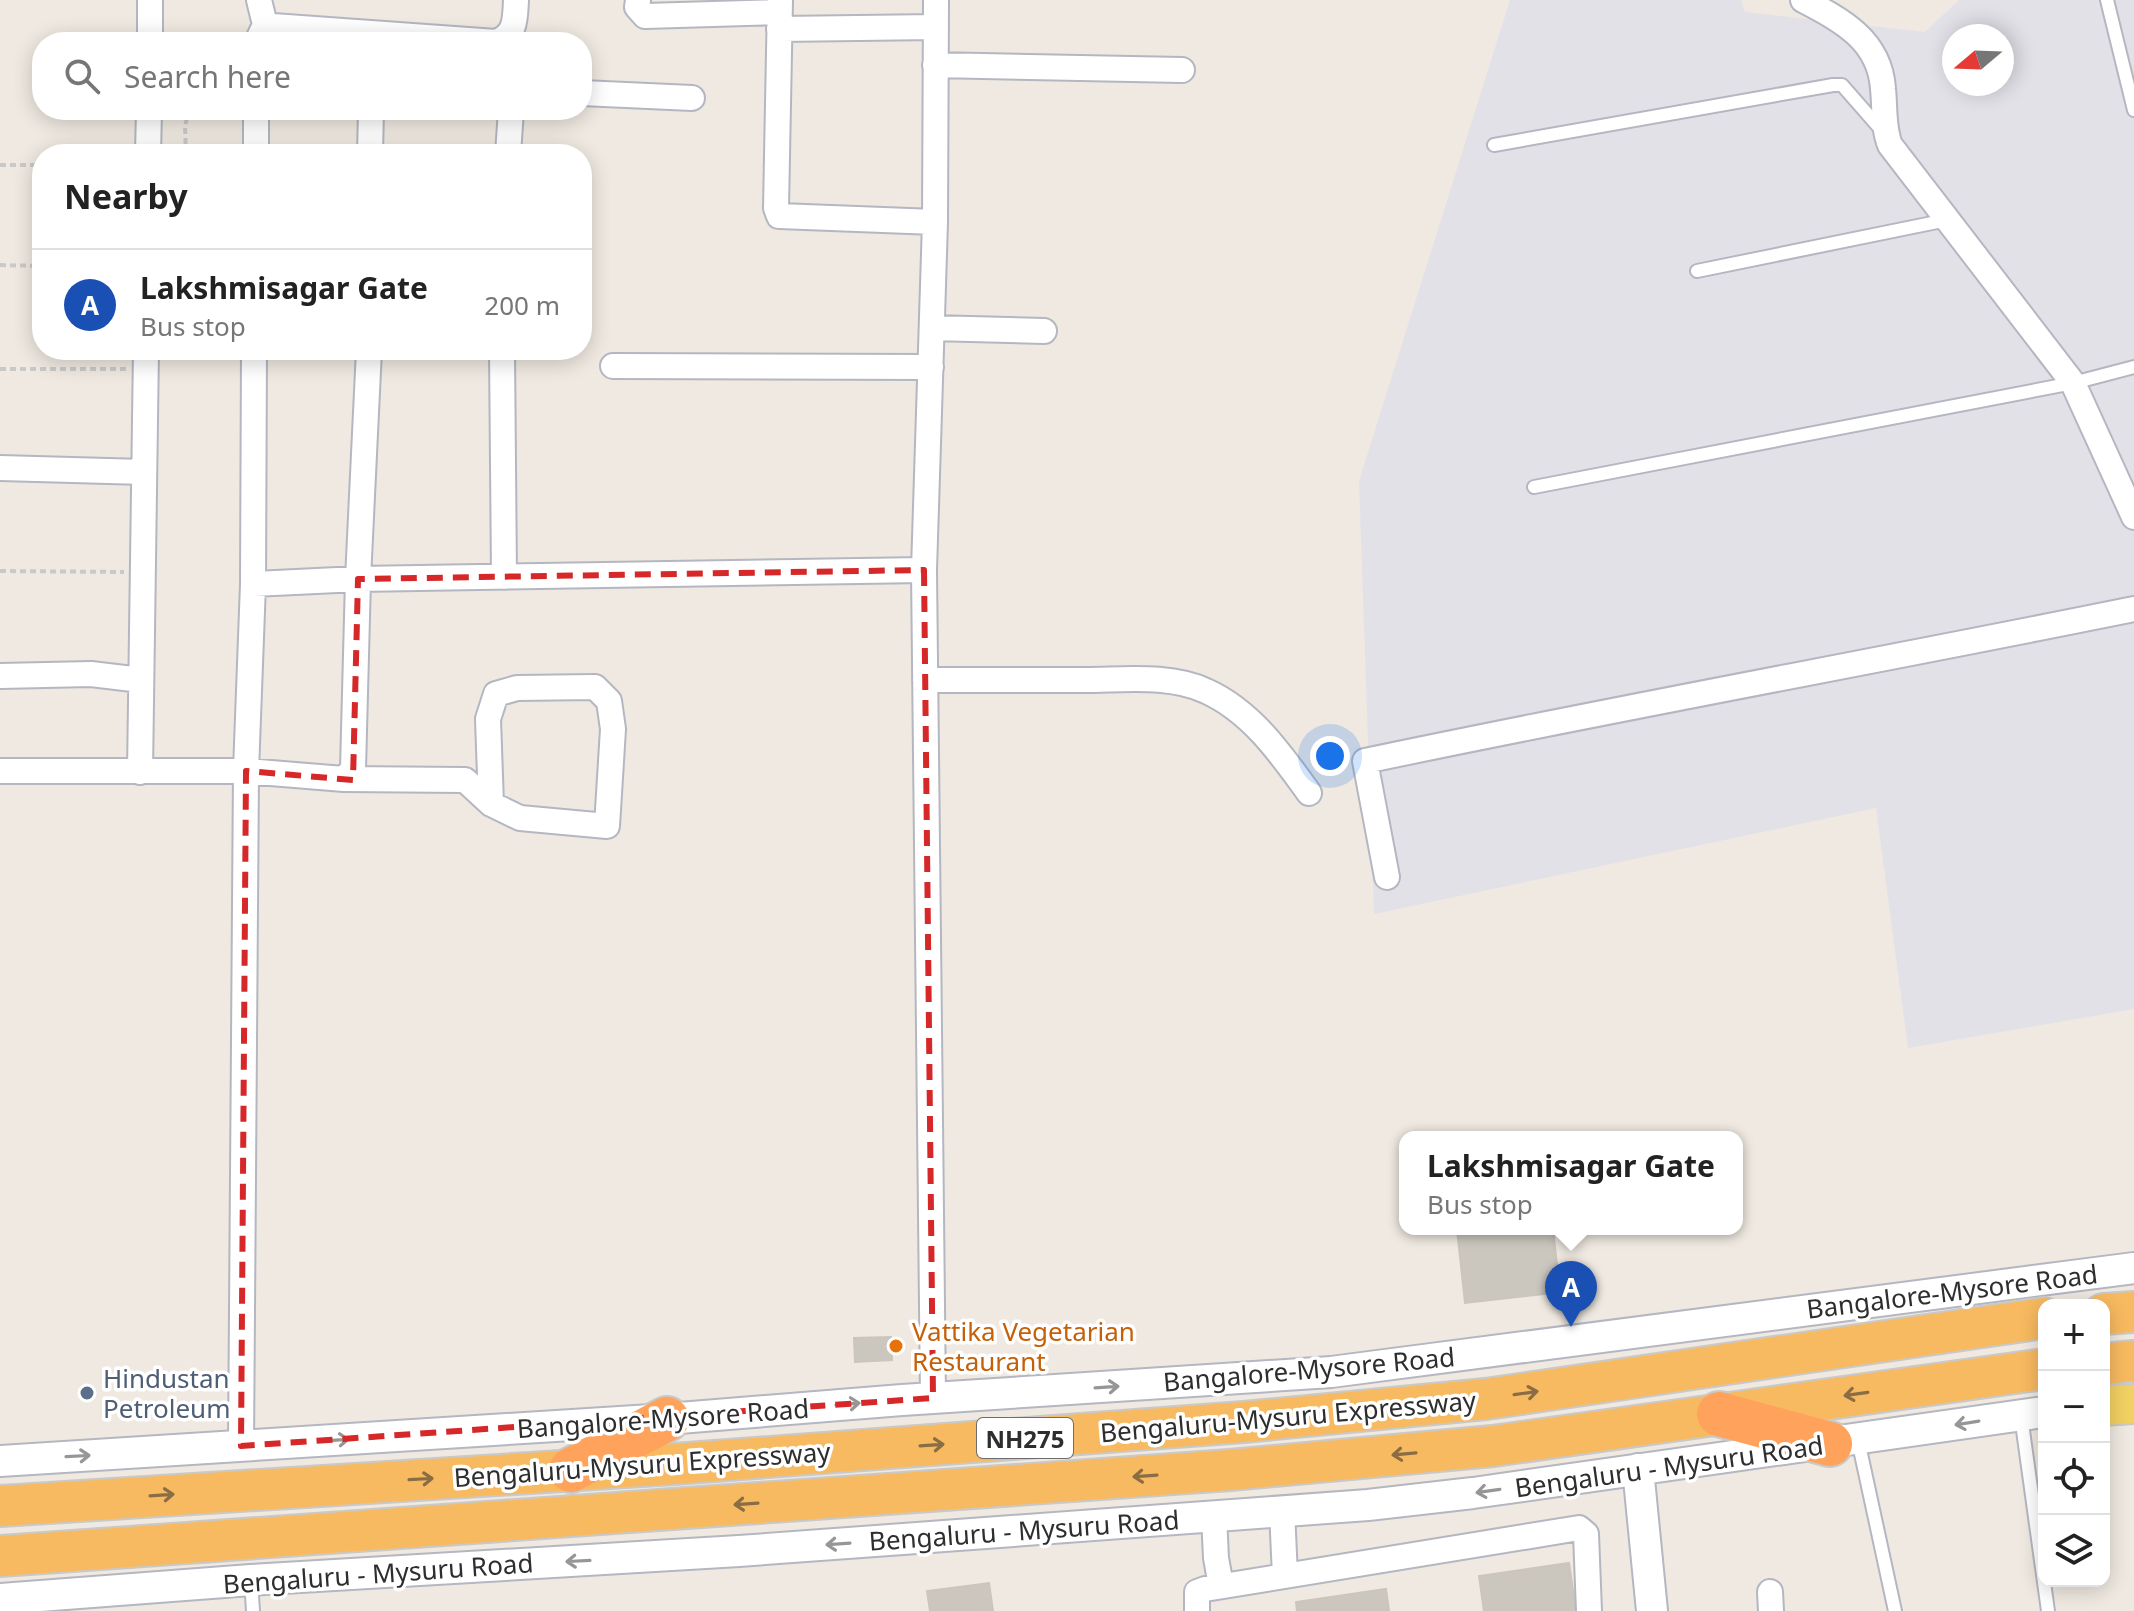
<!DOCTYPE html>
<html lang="en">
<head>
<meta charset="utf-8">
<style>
	:root { --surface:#fff; --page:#f2f2f2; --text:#222; --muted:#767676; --line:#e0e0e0; --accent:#d93025 }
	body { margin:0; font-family:"Noto Sans",sans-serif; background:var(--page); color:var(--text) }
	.controls { position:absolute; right:24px; bottom:24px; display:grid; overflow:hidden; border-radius:16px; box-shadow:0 4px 20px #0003 }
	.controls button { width:72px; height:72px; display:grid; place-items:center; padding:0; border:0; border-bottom:2px solid var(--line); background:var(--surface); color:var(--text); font:40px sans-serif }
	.compass { position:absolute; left:1942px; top:24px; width:72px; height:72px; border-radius:50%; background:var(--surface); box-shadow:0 4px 20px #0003; rotate:251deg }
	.you { position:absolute; left:1330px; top:756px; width:28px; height:28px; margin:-20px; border:6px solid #fff; border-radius:50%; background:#1a73e8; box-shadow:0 0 0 12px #1a73e833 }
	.badge { display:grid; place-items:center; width:52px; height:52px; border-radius:50%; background:var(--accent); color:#fff; font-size:26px; font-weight:700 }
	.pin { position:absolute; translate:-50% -66px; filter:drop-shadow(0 2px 4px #0008) }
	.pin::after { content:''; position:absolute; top:42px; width:28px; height:24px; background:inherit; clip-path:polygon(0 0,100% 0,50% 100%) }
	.popup { position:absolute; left:1399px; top:1131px; width:344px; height:104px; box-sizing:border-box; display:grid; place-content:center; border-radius:16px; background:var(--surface); filter:drop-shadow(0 2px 6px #0005); font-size:26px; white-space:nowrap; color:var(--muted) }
	.popup b { font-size:30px; color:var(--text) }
	.popup::after { content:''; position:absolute; left:50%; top:100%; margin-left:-16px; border:16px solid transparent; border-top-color:var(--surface) }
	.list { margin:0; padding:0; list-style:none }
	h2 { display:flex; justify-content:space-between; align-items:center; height:104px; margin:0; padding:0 32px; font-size:34px }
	h2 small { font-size:26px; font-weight:400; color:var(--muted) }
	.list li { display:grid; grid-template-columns:52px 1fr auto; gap:24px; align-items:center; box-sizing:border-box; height:112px; padding:0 32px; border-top:2px solid var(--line) }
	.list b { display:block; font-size:30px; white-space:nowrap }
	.list p { margin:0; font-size:26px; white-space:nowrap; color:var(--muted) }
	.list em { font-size:26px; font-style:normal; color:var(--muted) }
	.icon { flex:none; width:44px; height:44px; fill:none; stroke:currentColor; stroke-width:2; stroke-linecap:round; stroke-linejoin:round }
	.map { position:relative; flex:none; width:2134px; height:1611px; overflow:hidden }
	.search { position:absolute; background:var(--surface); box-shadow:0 4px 20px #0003; left:32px; top:32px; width:560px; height:88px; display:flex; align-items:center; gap:20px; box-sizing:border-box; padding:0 28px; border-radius:32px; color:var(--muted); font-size:30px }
	.panel { position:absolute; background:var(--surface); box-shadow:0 4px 20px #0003; left:32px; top:144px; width:560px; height:216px; border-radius:32px }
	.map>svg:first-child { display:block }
</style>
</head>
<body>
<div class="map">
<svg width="2134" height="1611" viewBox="0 0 2134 1611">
	<rect width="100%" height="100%" fill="#efe9e1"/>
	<!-- industrial -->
	<path fill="#e3e1e8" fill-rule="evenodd" d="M 1510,0 L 1741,0 L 1745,12 L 1925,32 L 1959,0 L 2134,0 L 2134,1009 L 1908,1048 L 1876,808 L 1374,914 L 1359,481 ZM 1954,36 L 2002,36 L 2002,84 L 1954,84 Z"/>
	<!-- building -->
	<path fill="#cbc7bf" stroke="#cbc5ba" stroke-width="2" d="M 1457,1229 L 1553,1229 L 1560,1292 L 1465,1303 Z
		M 891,1337 L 892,1360 L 855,1362 L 854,1338 Z
		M 1569,1563 L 1576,1611 L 1484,1611 L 1479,1576 Z
		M 989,1583 L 993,1611 L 930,1611 L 927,1591 Z
		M 1386,1589 L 1389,1611 L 1297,1611 L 1296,1602 Z"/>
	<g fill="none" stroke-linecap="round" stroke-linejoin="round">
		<!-- service casing -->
		<g stroke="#b4b7c1" stroke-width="16">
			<path id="service" d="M 2107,0 L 2134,110
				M 1494,145 L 1833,85 L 1842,85 L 1884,133
				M 1697,271 L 1947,220
				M 1534,487 L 2073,383 L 2134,367
				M 2021,1416 L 2048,1611
				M 1858,1440 L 1895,1611
				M 251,1580 L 253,1611"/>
		</g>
		<!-- minor casing -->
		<g stroke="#b4b7c1" stroke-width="28">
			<path id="minor" d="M 259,0 L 266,29
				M 638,0 L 637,7 L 645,16 L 779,12
				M 780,0 L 776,208 L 779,216 L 935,222
				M 1803,0 C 1841,20 1880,40 1883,89 C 1885,107 1883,128 1890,145 L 2073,383 L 2134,517
				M 779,29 L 936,27
				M 150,42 L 150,0
				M 257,42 L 262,31 L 273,26 L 496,42 C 516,35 515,19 516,0
				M 935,65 L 1182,70
				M 582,93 L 692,98
				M 148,154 L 149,110
				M 256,154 L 256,110
				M 370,154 L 371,110
				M 508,154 L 511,110
				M 932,328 L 1044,331
				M 502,350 L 504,577
				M 613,366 L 931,367
				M 0,468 L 144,472
				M 253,584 L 358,579 L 924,570
				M 0,676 L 91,674 L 141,680
				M 925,680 C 978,680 1031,680 1085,680 C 1123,680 1170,674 1206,691 C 1251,711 1281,754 1309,793
				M 0,771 L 246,771 L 344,779 L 353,769 L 358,579 L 369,350
				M 140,772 L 146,350
				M 344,779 L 465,780 L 491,804 L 520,818 L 607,826 L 613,729 L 609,701 L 595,687 L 517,688 L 496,694 L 488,719 L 491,804
				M 1387,877 L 1365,761 C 1621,707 1878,661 2134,609
				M 933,1398 L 924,570 L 935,222 L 936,0
				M 241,1446 L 246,771 L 253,584 L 254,350
				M 1282,1511 L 1285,1576
				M 1214,1516 L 1216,1558 L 1221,1586
				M 1770,1592 L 1771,1611
				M 1197,1611 L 1197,1592 L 1205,1589 L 1579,1528 L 1586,1534 L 1589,1611"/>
		</g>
		<!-- tertiary casing -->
		<g stroke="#b4b7c1" stroke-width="34">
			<path id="tertiary" d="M 0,1461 L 667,1419 L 902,1400 L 1331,1372 L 2134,1268
				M 1638,1469 L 1652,1611
				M 0,1599 L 251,1580 L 739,1551 L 1368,1505 L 1473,1493 L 2044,1412"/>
		</g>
		<!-- primary casing -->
		<g stroke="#c9c9c9" stroke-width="42">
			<path id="primary" d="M 2104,1406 L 2134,1404"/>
		</g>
		<!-- trunk casing -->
		<g stroke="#c9c9c9" stroke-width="44">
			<path id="trunk" d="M 2104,1314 L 2134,1312
				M 2104,1364 L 2134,1361
				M 0,1506 L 674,1464 L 1244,1422 L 1486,1399 L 2044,1318
				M 0,1556 L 1230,1470 L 1493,1446 L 2044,1369"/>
		</g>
		<!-- motorway casing -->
		<g stroke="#c9c9c9" stroke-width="48">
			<path id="motorway" d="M 1719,1414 L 1830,1444
				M 571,1470 L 667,1419"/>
		</g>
		<!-- path -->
		<path stroke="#c9c9c9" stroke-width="4" stroke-dasharray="6 4" stroke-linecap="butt" d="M 186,154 L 185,126 L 189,110
			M 0,165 L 42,165
			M 0,265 L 42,266
			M 0,369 L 127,369
			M 0,571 L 124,572"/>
		<!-- service -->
		<use href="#service" stroke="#fff" stroke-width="12"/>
		<!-- minor -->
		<use href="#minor" stroke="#fff" stroke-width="24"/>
		<!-- tertiary -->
		<use href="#tertiary" stroke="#fff" stroke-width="30"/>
		<!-- primary -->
		<use href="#primary" stroke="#f2d163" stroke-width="38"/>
		<!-- trunk -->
		<use href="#trunk" stroke="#f8ba60" stroke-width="40"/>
		<!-- motorway -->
		<use href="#motorway" stroke="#ffa35c" stroke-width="44"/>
	</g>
	<!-- one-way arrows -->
	<defs><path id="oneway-shaft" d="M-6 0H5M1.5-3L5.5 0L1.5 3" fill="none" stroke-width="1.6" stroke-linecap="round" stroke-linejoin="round" transform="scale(2)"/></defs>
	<g stroke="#969696">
		<use href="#oneway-shaft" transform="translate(1107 1387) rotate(-4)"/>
		<use href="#oneway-shaft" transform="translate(848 1404) rotate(-5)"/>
		<use href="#oneway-shaft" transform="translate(1967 1423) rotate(171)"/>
		<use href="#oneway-shaft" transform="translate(337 1440) rotate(-4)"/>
		<use href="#oneway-shaft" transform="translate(78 1456) rotate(-3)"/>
		<use href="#oneway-shaft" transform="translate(1488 1491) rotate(172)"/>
		<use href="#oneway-shaft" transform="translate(838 1544) rotate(176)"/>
		<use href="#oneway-shaft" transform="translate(578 1561) rotate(177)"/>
	</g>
	<g stroke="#896d44">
		<use href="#oneway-shaft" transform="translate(1526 1393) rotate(-8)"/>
		<use href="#oneway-shaft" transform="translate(1856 1394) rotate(172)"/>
		<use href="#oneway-shaft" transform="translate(932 1445) rotate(-4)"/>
		<use href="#oneway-shaft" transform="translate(1404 1454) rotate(175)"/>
		<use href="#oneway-shaft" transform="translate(1145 1476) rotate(176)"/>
		<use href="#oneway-shaft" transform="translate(421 1479) rotate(-3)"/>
		<use href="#oneway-shaft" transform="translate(162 1495) rotate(-4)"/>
		<use href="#oneway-shaft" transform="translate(746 1504) rotate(176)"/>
	</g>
	<!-- marked area -->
	<path fill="none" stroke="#d62828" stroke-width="6" stroke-dasharray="16 10" stroke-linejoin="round" d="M 924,570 L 933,1398 L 241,1446 L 246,771 L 353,780 L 358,579 Z"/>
	<!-- markers -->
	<circle fill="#e8710a" stroke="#fff" stroke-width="3" cx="896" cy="1346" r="8"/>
	<circle fill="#5c6f8a" stroke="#fff" stroke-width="3" cx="87" cy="1393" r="8"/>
	<g text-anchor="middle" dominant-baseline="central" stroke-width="7" stroke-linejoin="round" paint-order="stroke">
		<!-- shield labels -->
		<rect fill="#fff" stroke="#6d6d6d" stroke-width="2" x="977" y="1418" width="96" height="40" rx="6"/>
		<g font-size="24" font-weight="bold" fill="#2e2e2e">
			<text x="1025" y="1438">NH275</text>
		</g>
		<!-- street labels -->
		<g font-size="26" fill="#2e2e2e" stroke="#fff">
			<text transform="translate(1952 1291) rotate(-7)">Bangalore-Mysore Road</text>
			<text transform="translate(1309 1369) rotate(-5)">Bangalore-Mysore Road</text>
			<text transform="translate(1288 1416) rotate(-5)">Bengaluru-Mysuru Expressway</text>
			<text transform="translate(663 1418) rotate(-4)">Bangalore-Mysore Road</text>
			<text transform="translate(642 1464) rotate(-4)">Bengaluru-Mysuru Expressway</text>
			<text transform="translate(1669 1466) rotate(-8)">Bengaluru - Mysuru Road</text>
			<text transform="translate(1024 1530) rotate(-4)">Bengaluru - Mysuru Road</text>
			<text transform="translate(378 1573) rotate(-4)">Bengaluru - Mysuru Road</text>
		</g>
		<!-- food labels -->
		<g font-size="26" fill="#c56008" stroke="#fff" text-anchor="start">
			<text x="912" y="1331">Vattika Vegetarian<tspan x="912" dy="30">Restaurant</tspan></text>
		</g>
		<!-- service labels -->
		<g font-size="26" fill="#4e5e75" stroke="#fff" text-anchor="start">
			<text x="103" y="1378">Hindustan<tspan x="103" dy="30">Petroleum</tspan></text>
		</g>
	</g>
</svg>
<div class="controls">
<button>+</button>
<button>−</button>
<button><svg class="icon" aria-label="locate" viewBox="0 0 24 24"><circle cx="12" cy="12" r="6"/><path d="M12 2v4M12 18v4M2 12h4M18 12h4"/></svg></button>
<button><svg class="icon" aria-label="layers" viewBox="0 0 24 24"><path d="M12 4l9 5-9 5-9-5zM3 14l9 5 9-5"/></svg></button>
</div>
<svg class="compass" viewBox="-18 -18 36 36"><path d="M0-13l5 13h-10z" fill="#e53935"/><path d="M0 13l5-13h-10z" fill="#767676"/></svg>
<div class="you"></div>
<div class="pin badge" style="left:1571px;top:1327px;background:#1a4fb4">A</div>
<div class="popup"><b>Lakshmisagar Gate</b>Bus stop</div>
<div class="search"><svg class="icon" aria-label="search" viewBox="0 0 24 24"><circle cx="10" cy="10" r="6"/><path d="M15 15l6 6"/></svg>Search here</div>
<section class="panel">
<h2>Nearby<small></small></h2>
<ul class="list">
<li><span class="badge" style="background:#1a4fb4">A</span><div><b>Lakshmisagar Gate</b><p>Bus stop</p></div><em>200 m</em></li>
</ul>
</section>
</div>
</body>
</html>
